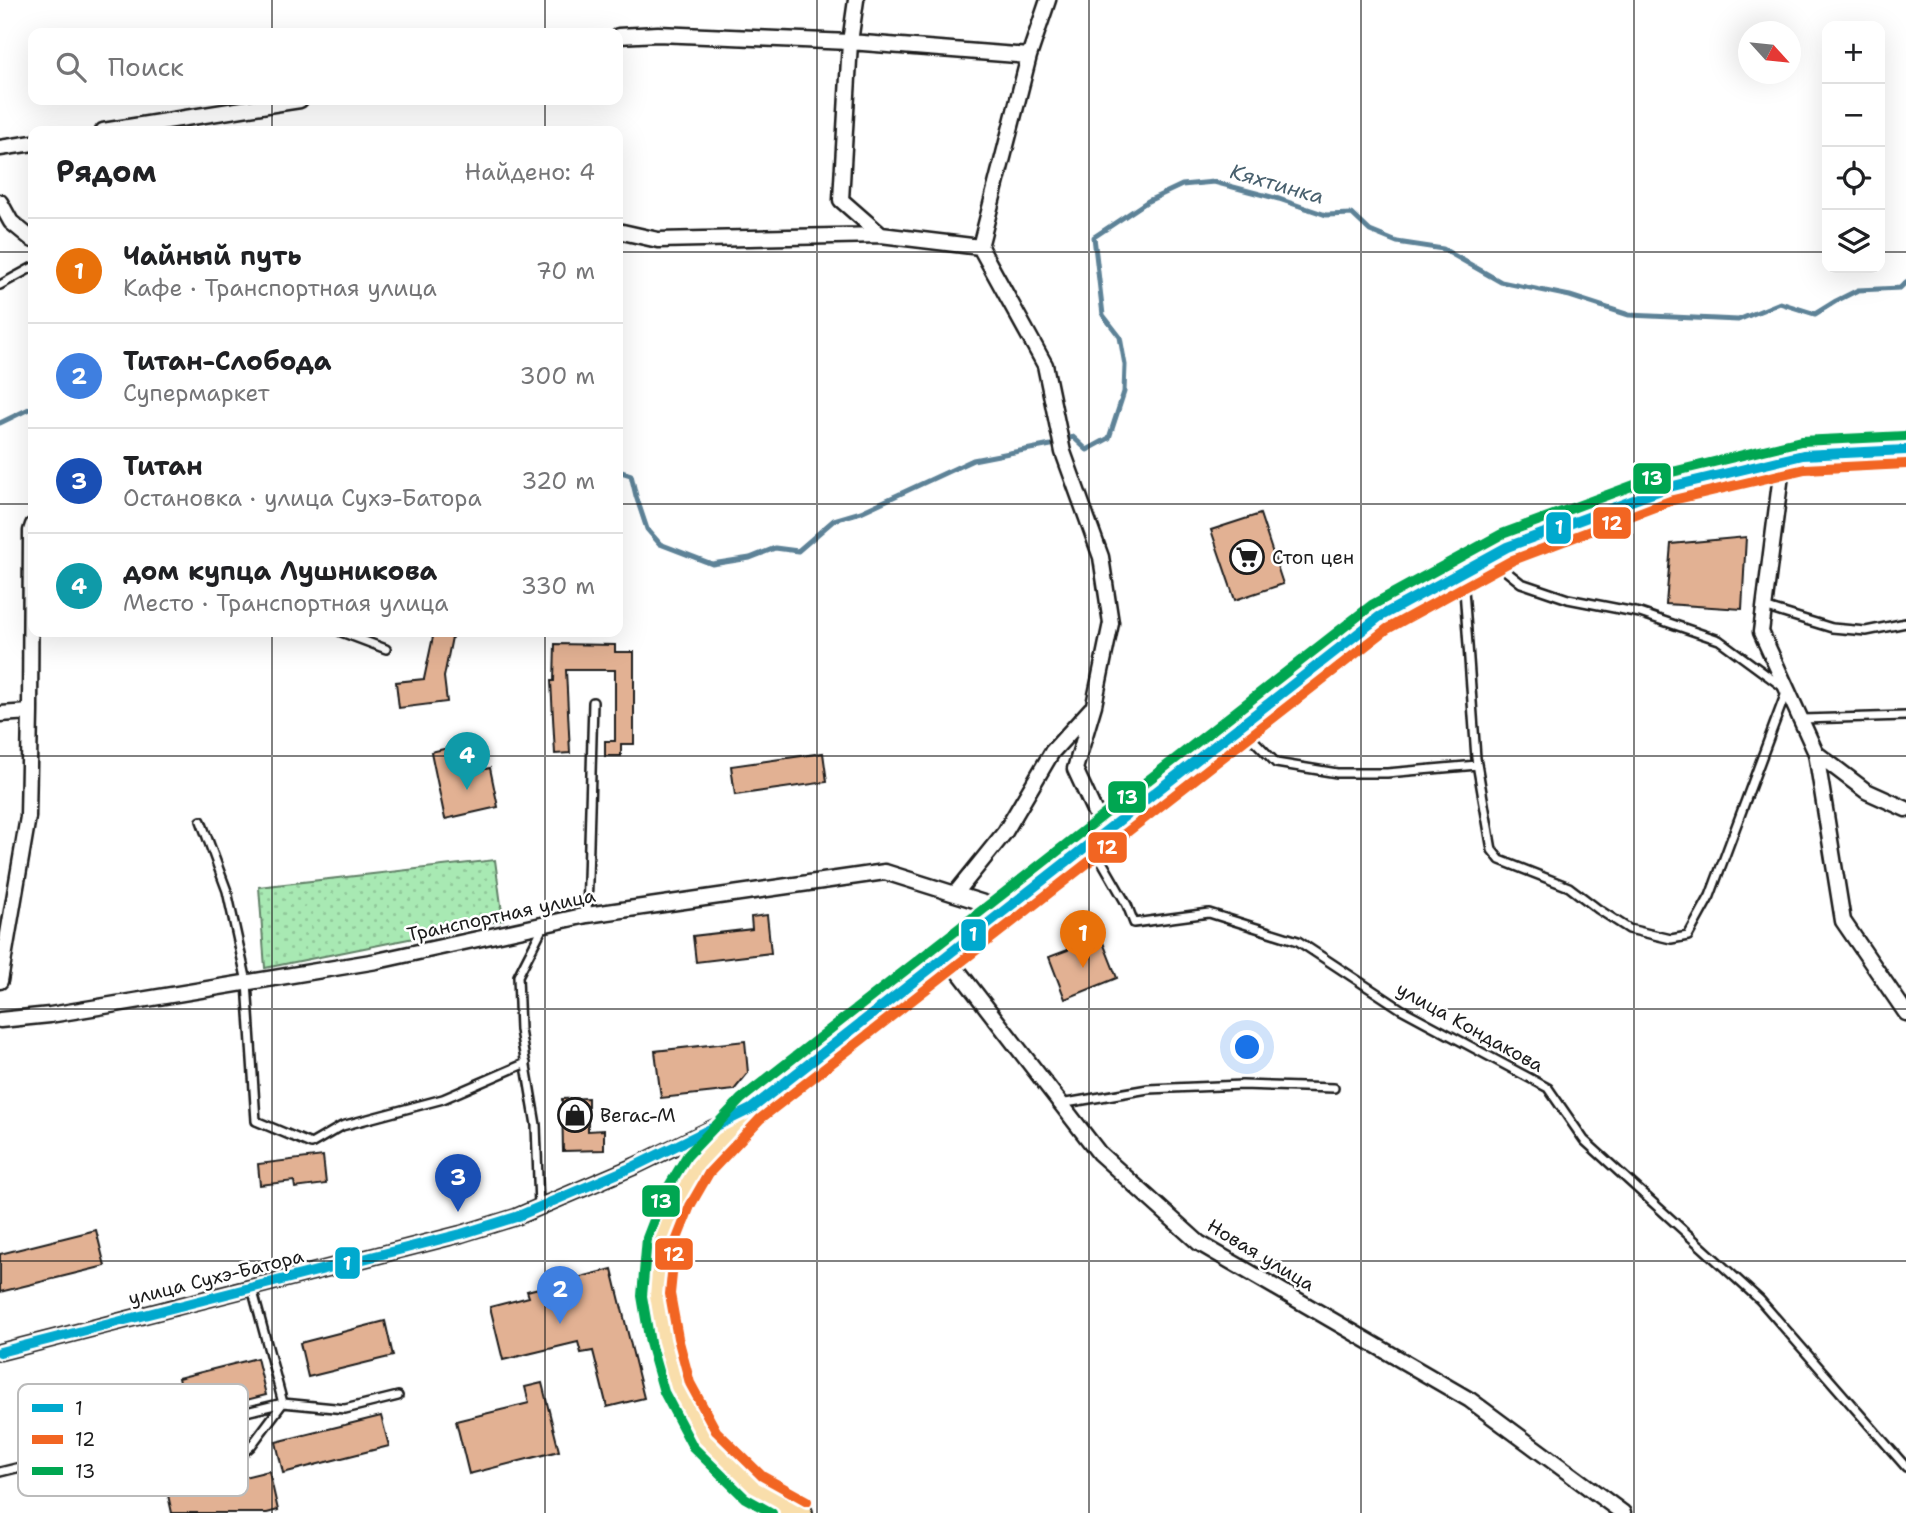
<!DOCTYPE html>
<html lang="ru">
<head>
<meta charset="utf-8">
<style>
	:root { --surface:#fff; --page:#f6f6f6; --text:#202124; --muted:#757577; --line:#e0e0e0; --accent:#b45309 }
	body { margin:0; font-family:"Shantell Sans",sans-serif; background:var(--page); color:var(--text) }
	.controls { position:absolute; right:21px; top:21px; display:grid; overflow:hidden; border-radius:14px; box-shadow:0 7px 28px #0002 }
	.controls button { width:63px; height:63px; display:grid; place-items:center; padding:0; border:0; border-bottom:2px solid var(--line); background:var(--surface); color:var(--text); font:35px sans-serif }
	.compass { position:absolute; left:1738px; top:21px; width:63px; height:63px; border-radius:50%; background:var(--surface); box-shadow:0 7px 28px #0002; rotate:117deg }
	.you { position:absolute; left:1248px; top:1048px; width:24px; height:24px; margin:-18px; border:5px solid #fff; border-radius:50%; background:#1a73e8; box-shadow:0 0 0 10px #1a73e833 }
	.badge { display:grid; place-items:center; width:46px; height:46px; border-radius:50%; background:var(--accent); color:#fff; font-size:23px; font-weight:700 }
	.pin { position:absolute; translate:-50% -58px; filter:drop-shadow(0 2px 4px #0008) }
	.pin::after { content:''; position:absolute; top:37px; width:24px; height:21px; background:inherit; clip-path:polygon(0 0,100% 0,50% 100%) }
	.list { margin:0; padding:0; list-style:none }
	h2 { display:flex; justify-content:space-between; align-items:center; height:91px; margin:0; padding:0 28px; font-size:30px }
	h2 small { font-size:23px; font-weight:400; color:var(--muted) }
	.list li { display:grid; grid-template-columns:46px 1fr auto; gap:21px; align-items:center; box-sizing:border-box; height:105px; padding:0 28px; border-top:2px solid var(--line) }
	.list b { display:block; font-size:26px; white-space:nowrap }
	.list p { margin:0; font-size:23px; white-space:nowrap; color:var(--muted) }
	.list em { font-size:23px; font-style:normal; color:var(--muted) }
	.icon { flex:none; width:38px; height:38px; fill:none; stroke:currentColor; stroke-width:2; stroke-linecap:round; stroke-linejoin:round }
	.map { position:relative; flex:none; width:1906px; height:1513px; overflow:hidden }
	.search { position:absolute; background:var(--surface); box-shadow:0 7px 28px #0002; left:28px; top:28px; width:595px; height:77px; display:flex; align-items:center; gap:18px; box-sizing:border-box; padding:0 24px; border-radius:14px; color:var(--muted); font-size:26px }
	.panel { position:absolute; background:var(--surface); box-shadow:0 7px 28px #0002; left:28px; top:126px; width:595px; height:511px; border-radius:14px }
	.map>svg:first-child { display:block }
</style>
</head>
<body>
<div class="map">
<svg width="1906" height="1513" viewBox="0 0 1906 1513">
	<defs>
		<pattern id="park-dots" width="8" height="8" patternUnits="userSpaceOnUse" patternTransform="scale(1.75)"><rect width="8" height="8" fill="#a8e9b3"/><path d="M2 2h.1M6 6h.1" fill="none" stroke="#90c799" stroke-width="1.8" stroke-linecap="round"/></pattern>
	</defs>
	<rect width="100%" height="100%" fill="#fff"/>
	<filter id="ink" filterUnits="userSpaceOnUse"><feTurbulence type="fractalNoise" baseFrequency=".0143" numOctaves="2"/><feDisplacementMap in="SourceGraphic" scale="14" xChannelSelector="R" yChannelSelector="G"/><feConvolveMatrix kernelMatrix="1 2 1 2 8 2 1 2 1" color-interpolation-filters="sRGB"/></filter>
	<g filter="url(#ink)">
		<!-- park -->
		<path fill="url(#park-dots)" stroke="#628268" stroke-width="2" d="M 495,860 L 503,920 L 265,968 L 259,887 Z"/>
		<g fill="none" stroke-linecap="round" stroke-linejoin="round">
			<!-- stream -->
			<path stroke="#5d8297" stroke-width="5" d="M 0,423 L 33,407
				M 1062,441 L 1073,437 L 1087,450 L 1109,438 L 1124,392 L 1125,365 L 1120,337 L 1103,315 L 1094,237 L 1148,201 L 1182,185 L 1214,182 L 1279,199 L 1326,215 L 1352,214 L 1370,231 L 1397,242 L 1443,249 L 1501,282 L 1570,296 L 1629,315 L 1738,320 L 1780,303 L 1815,314 L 1836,301 L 1858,290 L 1900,288 L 1906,282
				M 618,471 L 631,475 L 636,496 L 647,529 L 660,544 L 712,564 L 750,558 L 775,548 L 798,551 L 834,520 L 861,512 L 973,460 L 1051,445"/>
		</g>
		<!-- building -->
		<path fill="#e2b193" stroke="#1c1c1c" stroke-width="2" d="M 1260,514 L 1283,584 L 1235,600 L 1211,530 Z
			M 1746,537 L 1742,609 L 1666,604 L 1671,544 Z
			M 434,632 L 453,632 L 444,677 L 447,702 L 399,708 L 396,682 L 424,679 Z
			M 555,644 L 615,645 L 615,652 L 634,652 L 634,744 L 621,744 L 621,756 L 605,756 L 605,741 L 615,741 L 615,670 L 566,670 L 570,753 L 555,754 L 551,681 L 554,681 Z
			M 461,745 L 467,773 L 490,768 L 498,807 L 445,819 L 431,752 Z
			M 823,753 L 827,782 L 735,795 L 731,766 Z
			M 767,915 L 771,953 L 696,962 L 693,936 L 752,929 L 751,917 Z
			M 1097,933 L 1100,940 L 1102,940 L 1117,978 L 1065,999 L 1049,957 L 1068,950 L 1066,945 Z
			M 745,1041 L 748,1073 L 734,1090 L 661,1098 L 655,1051 Z
			M 588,1098 L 588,1131 L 604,1130 L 604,1150 L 563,1151 L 562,1099 Z
			M 323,1156 L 326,1184 L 295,1188 L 294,1181 L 260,1185 L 258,1164 Z
			M 96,1230 L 105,1266 L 0,1292 L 0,1254 Z
			M 612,1269 L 644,1398 L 607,1407 L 593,1351 L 581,1353 L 578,1342 L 503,1360 L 490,1307 L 529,1297 L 527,1291 Z
			M 385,1321 L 393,1356 L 308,1377 L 300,1343 Z
			M 257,1358 L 266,1395 L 187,1415 L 178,1378 Z
			M 542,1383 L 559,1451 L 469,1474 L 456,1421 L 529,1403 L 525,1387 Z
			M 381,1416 L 389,1446 L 283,1473 L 276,1442 Z
			M 269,1471 L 278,1510 L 267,1513 L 172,1513 L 168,1495 Z"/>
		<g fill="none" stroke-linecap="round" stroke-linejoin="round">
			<!-- lane casing -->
			<g stroke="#1c1c1c" stroke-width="12">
				<path id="lane" d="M 0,285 L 33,267
					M 1463,575 L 1476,758 L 1492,850 L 1500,860 L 1569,887 L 1598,909 L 1629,929 L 1671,939 L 1688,936 L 1710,896 L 1787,690 L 1719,640 L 1640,613 L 1568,599 L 1521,583 L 1492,560
					M 1764,607 L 1832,628 L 1866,631 L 1906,623
					M 341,632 L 386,649
					M 1802,719 L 1906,716
					M 1242,728 L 1276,763 L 1337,773 L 1387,773 L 1477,765
					M 201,821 L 227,891 L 247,982 L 256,1121 L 311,1144 L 342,1126 L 443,1099 L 526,1063
					M 1093,846 L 1127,905 L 1134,923 L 1209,913 L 1298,941 L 1401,1009 L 1548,1088 L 1584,1140 L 1760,1300 L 1906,1467
					M 587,915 L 593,702
					M 1060,1104 L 1148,1089 L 1242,1085 L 1334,1088
					M 539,1206 L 536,1125 L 520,1030 L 518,976 L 544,925
					M 114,1444 L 141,1471 L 151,1473 L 242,1454 L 251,1446 L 283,1403 L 345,1409 L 398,1396
					M 0,1472 L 283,1403 L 252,1288"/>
			</g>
			<!-- street casing -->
			<g stroke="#1c1c1c" stroke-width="19">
				<path id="street" d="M 856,0 L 850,42 L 841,200 L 881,235
					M 1048,0 L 1029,56 L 980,247 L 1045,365 L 1063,452 L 1101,557 L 1111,623 L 1094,705 L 1075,769 L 1104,832
					M 618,36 L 658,34 L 850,42 L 1029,56
					M 103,131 L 300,100
					M 0,148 L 33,143
					M 0,202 L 11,222 L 33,240
					M 618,231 L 658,240 L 881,235 L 980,247
					M 1783,459 L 1761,632 L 1816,753 L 1866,791 L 1906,809
					M 0,714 L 30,712
					M 1816,753 L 1843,921 L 1906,1013
					M 955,894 L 1005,832 L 1052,752 L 1091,709
					M 946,955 L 1099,1153 L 1199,1243 L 1470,1400 L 1623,1513
					M 0,981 L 28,817 L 30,712 L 31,531 L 33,525
					M 0,1020 L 50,1015 L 377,961 L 587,915 L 885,872 L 1006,910
					M 0,1352 L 461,1234 L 516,1217 L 635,1166 L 736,1117"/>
			</g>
			<!-- primary casing -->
			<g stroke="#1c1c1c" stroke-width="28">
				<path id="primary" d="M 800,1513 L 754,1487 L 705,1440 L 677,1388 L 664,1341 L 656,1295 L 661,1241 L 677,1200 L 698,1164 L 751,1109 L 946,955 L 1006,910 L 1379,617 L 1507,547 L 1669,487 L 1803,455 L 1906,450"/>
			</g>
			<!-- lane -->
			<use href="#lane" stroke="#fff" stroke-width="7"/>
			<!-- street -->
			<use href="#street" stroke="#fff" stroke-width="14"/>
			<!-- primary -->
			<use href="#primary" stroke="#f9deab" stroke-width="23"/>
			<!-- bus-1 casing -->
			<g stroke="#fff" stroke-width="16">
				<path id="bus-1" d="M 0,1352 L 461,1234 L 516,1217 L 635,1166 L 751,1109 L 1379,617 L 1507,547 L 1669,487 L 1803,455 L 1906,450"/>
			</g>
			<!-- bus-2 casing -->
			<g stroke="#fff" stroke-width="16">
				<path id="bus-2" d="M 807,1501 L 762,1476 L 716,1431 L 690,1383 L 678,1338 L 670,1294 L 675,1244 L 690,1206 L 709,1173 L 760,1119 L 1387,629 L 1513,560 L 1673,500 L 1805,469 L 1906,464"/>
			</g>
			<!-- bus-3 casing -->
			<g stroke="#fff" stroke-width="16">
				<path id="bus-3" d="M 772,1513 L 745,1498 L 693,1447 L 664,1392 L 650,1343 L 642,1296 L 647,1238 L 664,1194 L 687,1156 L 741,1099 L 1372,605 L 1502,534 L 1664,474 L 1801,441 L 1905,436"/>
			</g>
			<!-- bus-1 -->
			<use href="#bus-1" stroke="#00a9ce" stroke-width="10"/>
			<!-- bus-2 -->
			<use href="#bus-2" stroke="#f26522" stroke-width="10"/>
			<!-- bus-3 -->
			<use href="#bus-3" stroke="#00a651" stroke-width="10"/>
		</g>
	</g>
	<!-- grid -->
	<path fill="none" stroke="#1c1c1c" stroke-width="2" stroke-opacity="0.55" d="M 272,0 L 272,33M 545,0 L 545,33M 817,0 L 817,1513M 1089,0 L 1089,1513M 1361,0 L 1361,1513M 1634,0 L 1634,1513M 272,100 L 272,131M 545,100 L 545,131M 0,252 L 33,252M 618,252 L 1827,252M 1880,252 L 1906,252M 0,504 L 33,504M 618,504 L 1906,504M 272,632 L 272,1513M 545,632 L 545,1513M 0,756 L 1906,756M 0,1009 L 1906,1009M 0,1261 L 1906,1261"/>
	<!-- icons -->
	<defs>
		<g id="supermarket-ring" transform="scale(1.75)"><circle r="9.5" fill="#fff" stroke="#1c1c1c" stroke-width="1.5"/><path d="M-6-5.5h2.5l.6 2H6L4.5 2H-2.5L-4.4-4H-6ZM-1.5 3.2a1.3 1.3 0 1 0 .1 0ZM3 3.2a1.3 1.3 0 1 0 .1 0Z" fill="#1c1c1c"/></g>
		<g id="shop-ring" transform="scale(1.75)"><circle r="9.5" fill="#fff" stroke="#1c1c1c" stroke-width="1.5"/><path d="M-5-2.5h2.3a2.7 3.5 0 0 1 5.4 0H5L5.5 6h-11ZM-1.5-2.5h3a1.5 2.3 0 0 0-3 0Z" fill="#1c1c1c"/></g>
	</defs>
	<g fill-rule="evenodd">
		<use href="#supermarket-ring" x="1247" y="557"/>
		<use href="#shop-ring" x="575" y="1115"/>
	</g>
	<g text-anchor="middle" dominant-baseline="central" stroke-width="5" stroke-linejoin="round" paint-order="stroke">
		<!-- poi labels -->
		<g font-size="19" fill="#1c1c1c" stroke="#fff" text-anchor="start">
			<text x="1272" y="557">Стоп цен</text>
			<text x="600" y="1115">Вегас-М</text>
		</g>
		<!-- street labels -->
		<g font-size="19" fill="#1c1c1c" stroke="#fff">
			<text transform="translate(501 915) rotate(-12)">Транспортная улица</text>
			<text transform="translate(1470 1027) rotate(29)">улица Кондакова</text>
			<text transform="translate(1261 1255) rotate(31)">Новая улица</text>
			<text transform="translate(216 1277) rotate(-14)">улица Сухэ-Батора</text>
		</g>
		<!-- water labels -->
		<g font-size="21" font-style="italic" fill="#48606e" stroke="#fff">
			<text transform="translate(1277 184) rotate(16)">Кяхтинка</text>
		</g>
	</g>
	<!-- legend -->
	<rect x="18" y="1384" width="230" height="112" rx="10" fill="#fff" stroke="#bbb" stroke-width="2"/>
	<rect x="32" y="1404" width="31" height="8" fill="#00a9ce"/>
	<rect x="32" y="1435" width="31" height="9" fill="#f26522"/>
	<rect x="32" y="1467" width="31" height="8" fill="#00a651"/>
	<g font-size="19" fill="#1c1c1c">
		<text x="75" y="1415">1</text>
		<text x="75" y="1446">12</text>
		<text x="75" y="1478">13</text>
	</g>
	<g stroke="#fff" stroke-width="2.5">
		<rect x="1632" y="462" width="40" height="33" rx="7" fill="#00a651"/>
		<rect x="1592" y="506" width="40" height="34" rx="7" fill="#f26522"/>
		<rect x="1545" y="511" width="27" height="34" rx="7" fill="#00a9ce"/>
		<rect x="1107" y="780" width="40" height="34" rx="7" fill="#00a651"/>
		<rect x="1087" y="831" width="41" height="33" rx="7" fill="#f26522"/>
		<rect x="960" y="918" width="27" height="34" rx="7" fill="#00a9ce"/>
		<rect x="641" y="1184" width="40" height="34" rx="7" fill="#00a651"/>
		<rect x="654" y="1237" width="40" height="34" rx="7" fill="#f26522"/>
		<rect x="334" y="1246" width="27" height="34" rx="7" fill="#00a9ce"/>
	</g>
	<g font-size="19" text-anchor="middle" font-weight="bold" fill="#fff">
		<text x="1652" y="485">13</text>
		<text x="1612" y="530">12</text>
		<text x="1559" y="534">1</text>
		<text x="1127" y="804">13</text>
		<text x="1107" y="854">12</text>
		<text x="973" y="941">1</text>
		<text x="661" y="1208">13</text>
		<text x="674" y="1261">12</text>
		<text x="347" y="1270">1</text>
	</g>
</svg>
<div class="controls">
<button>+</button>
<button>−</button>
<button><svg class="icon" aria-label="locate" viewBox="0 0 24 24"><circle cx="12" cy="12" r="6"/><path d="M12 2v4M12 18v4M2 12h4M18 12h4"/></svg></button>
<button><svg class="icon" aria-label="layers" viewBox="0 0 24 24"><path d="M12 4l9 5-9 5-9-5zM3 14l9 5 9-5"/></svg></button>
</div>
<svg class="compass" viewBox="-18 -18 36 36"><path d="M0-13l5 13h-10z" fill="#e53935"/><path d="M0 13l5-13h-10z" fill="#757577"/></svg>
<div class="you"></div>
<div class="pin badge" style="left:1083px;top:968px;background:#e8710a">1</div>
<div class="pin badge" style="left:560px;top:1324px;background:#3f7fe0">2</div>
<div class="pin badge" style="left:458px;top:1212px;background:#1a4fb4">3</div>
<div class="pin badge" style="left:467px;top:790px;background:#0f9aa8">4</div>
<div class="search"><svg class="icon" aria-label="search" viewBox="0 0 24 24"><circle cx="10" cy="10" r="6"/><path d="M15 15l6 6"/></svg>Поиск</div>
<section class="panel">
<h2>Рядом<small>Найдено: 4</small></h2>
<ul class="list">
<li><span class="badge" style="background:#e8710a">1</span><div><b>Чайный путь</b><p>Кафе · Транспортная улица</p></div><em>70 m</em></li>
<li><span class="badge" style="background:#3f7fe0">2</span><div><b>Титан-Слобода</b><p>Супермаркет</p></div><em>300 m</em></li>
<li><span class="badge" style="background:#1a4fb4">3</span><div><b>Титан</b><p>Остановка · улица Сухэ-Батора</p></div><em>320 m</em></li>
<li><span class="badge" style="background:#0f9aa8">4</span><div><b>дом купца Лушникова</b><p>Место · Транспортная улица</p></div><em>330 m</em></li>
</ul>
</section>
</div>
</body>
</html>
